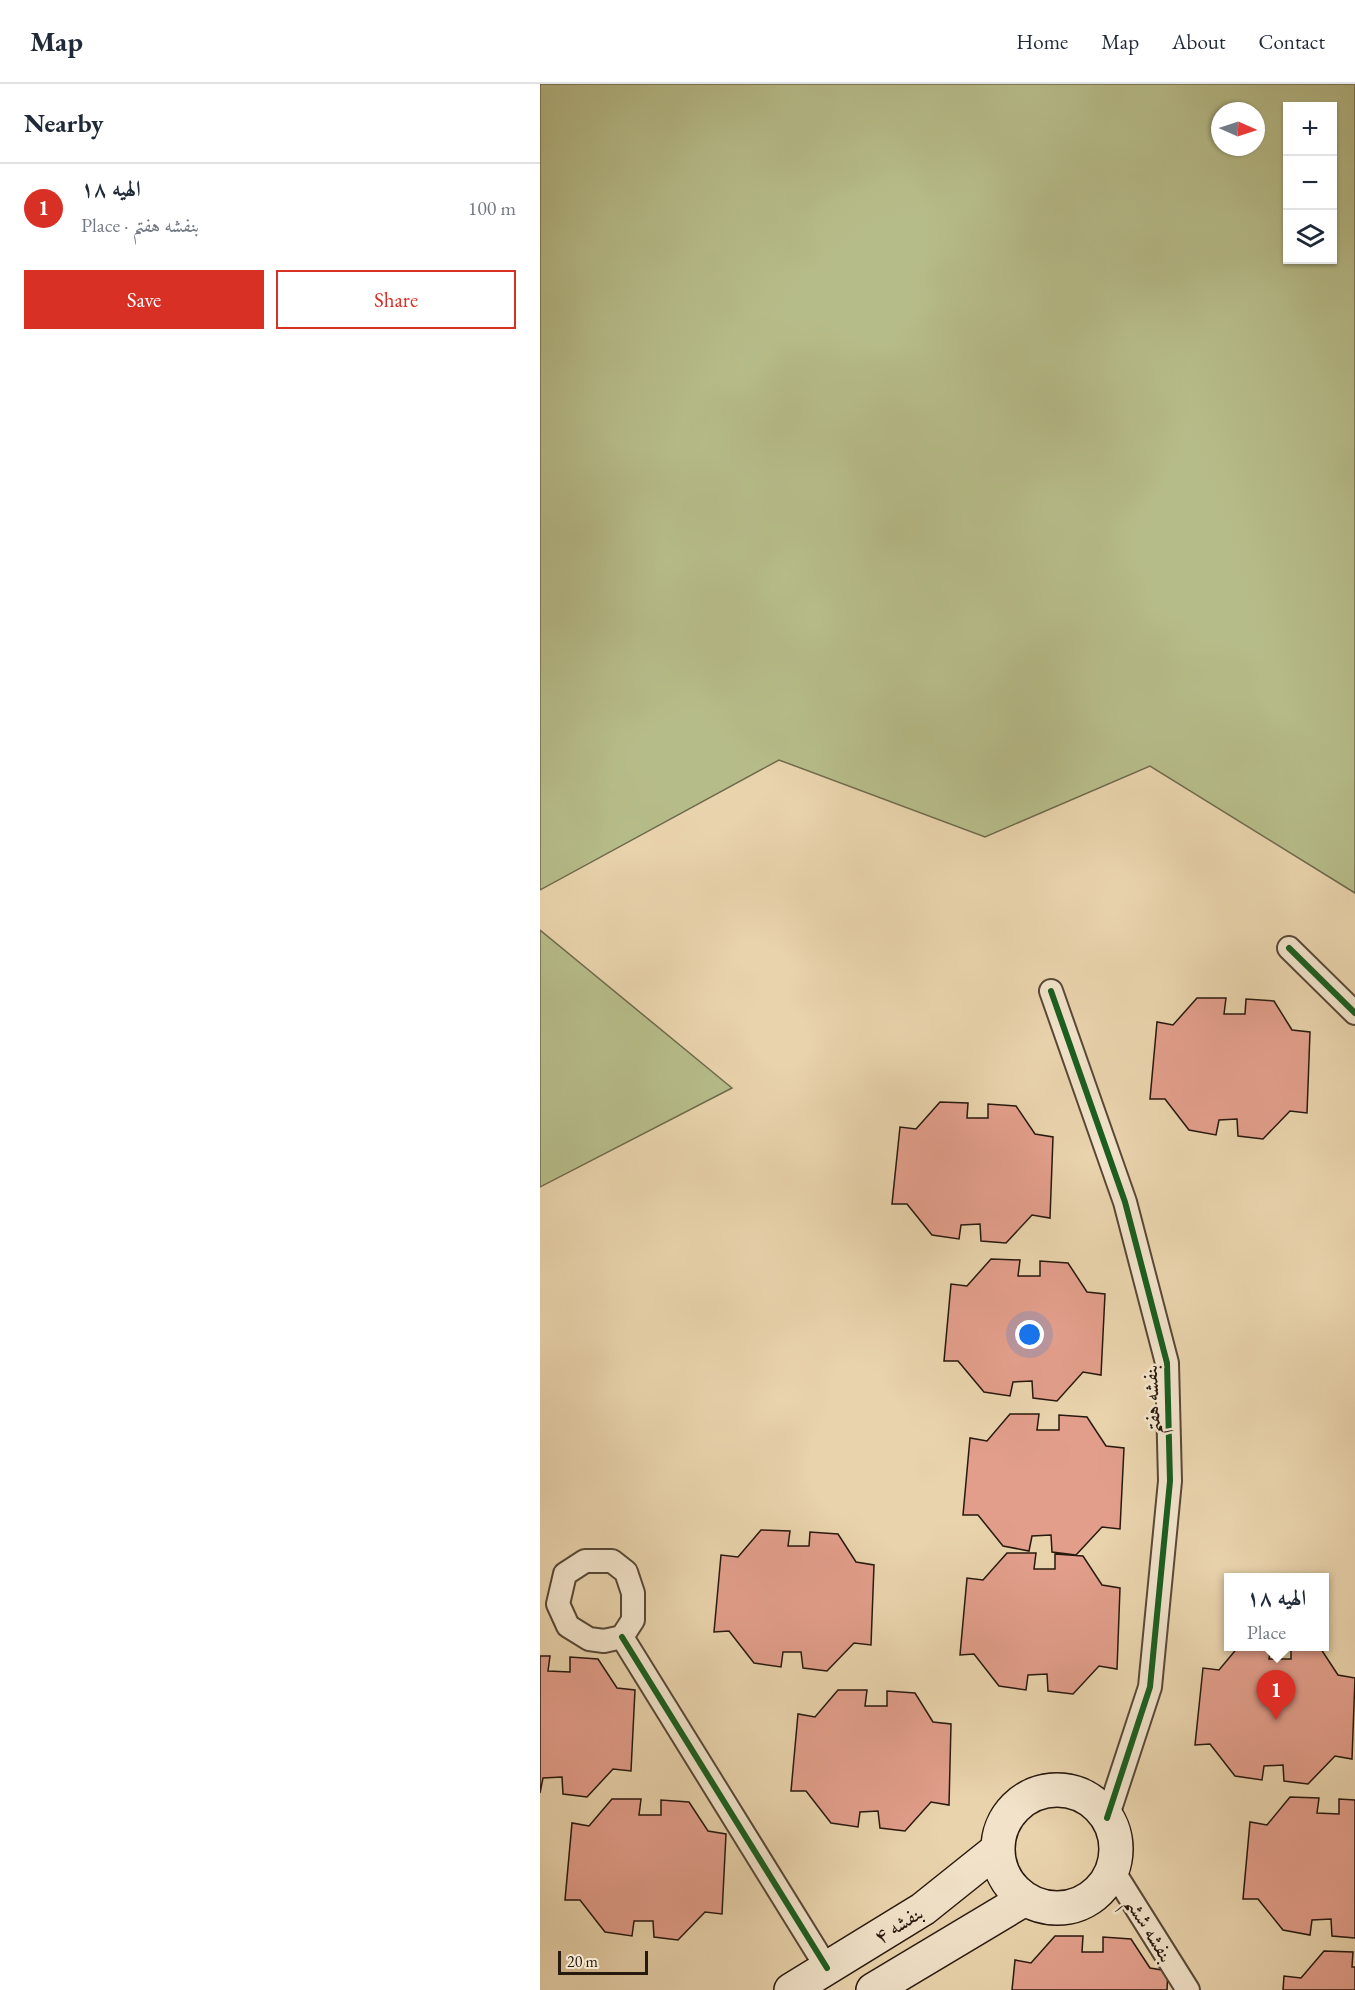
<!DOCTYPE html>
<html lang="en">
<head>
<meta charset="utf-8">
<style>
	:root { --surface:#fff; --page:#f6f6f7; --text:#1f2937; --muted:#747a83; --line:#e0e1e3; --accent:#d93025 }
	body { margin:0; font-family:"EB Garamond",Amiri,serif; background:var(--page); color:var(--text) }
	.controls { position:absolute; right:18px; top:18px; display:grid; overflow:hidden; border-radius:0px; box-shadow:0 2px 4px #0004 }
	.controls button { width:54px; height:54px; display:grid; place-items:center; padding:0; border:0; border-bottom:2px solid var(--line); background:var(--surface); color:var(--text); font:30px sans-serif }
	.compass { position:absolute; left:671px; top:18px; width:54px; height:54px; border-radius:50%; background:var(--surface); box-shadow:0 2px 4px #0004; rotate:93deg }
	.scale { position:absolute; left:18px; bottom:15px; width:90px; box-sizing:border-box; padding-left:6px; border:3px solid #28190e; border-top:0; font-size:16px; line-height:21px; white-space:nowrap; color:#28190e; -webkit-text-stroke:4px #f1e2c9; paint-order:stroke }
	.you { position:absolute; left:490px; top:1251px; width:21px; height:21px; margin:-15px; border:4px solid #fff; border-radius:50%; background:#1a73e8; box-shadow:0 0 0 9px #1a73e833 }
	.badge { display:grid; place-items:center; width:39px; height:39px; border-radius:50%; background:var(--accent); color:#fff; font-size:20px; font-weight:700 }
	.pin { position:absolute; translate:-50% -50px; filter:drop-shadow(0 2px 3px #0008) }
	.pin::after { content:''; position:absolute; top:32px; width:21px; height:18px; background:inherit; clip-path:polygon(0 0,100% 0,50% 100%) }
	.popup { position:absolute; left:684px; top:1489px; width:105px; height:78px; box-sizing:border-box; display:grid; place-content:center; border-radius:0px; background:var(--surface); filter:drop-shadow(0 2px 4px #0005); font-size:20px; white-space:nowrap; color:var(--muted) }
	.popup b { font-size:22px; color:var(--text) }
	.popup::after { content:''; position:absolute; left:50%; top:100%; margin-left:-12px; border:12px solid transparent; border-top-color:var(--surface) }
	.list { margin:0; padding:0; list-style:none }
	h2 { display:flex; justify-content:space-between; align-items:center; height:78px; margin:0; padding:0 24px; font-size:26px }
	h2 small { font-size:20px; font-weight:400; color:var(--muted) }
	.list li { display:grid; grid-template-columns:39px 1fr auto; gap:18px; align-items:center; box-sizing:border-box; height:90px; padding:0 24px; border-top:2px solid var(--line) }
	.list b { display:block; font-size:22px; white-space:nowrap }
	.list p { margin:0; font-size:20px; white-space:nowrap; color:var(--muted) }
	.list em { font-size:20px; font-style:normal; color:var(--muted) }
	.actions { display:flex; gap:12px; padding:18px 24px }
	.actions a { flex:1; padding:14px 0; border:2px solid var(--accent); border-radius:0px; text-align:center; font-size:21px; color:var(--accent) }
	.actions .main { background:var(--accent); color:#fff }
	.icon { flex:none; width:33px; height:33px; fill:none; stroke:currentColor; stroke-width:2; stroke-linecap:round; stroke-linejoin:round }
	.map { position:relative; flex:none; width:815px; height:1906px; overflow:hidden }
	header { display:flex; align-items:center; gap:36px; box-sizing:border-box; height:84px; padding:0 30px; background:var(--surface); border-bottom:2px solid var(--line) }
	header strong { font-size:28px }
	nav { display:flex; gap:33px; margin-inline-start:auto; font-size:21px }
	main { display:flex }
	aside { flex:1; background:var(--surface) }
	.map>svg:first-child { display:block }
</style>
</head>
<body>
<header>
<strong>Map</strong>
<nav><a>Home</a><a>Map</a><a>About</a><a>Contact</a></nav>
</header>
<main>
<aside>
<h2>Nearby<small></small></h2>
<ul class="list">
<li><span class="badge">1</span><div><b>الهیه ۱۸</b><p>Place · بنفشه هفتم</p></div><em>100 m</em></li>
</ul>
<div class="actions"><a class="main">Save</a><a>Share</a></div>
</aside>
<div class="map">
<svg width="815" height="1906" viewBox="0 0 815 1906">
	<rect width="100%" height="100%" fill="#e9d3ac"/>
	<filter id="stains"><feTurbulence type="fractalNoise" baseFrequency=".00333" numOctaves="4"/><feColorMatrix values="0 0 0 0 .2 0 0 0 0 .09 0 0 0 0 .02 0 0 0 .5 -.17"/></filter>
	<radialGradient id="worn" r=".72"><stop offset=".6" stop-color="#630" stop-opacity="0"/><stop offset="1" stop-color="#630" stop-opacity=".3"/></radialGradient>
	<!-- green -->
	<path fill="#b6bc89" stroke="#6f6a4c" stroke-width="1.5" fill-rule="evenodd" d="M 0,0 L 815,0 L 815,809 L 610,682 L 445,753 L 239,676 L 0,806 ZM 748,22 L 792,22 L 792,176 L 748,176 ZM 680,27 L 716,27 L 716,63 L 680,63 Z
		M 0,846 L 192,1004 L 0,1103 Z"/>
	<!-- building -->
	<path fill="#e29e8b" stroke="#28190e" stroke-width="1.5" d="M 657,914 L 686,914 L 684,930 L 705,930 L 706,915 L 734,917 L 752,946 L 770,948 L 767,1029 L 750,1027 L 723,1055 L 698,1052 L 697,1035 L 679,1036 L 676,1051 L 649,1046 L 625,1015 L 610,1015 L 617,938 L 633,941 Z
		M 400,1018 L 428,1019 L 427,1034 L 448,1034 L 448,1020 L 476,1022 L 495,1050 L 513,1053 L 510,1134 L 492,1131 L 466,1159 L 441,1157 L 440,1140 L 421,1141 L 419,1155 L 392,1151 L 367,1120 L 352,1120 L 360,1043 L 376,1045 Z
		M 451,1175 L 480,1176 L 478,1192 L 500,1192 L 500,1177 L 528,1179 L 547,1208 L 565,1210 L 561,1291 L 543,1288 L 517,1317 L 493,1314 L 492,1297 L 473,1298 L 470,1312 L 444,1308 L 418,1277 L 404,1277 L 411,1200 L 427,1202 Z
		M 470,1330 L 499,1330 L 497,1346 L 519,1346 L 519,1331 L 547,1333 L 566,1362 L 584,1364 L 580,1445 L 562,1443 L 536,1471 L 512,1468 L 511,1451 L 492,1452 L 489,1467 L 463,1462 L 438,1431 L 423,1431 L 430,1354 L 447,1357 Z
		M 221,1446 L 250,1447 L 248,1462 L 269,1462 L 270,1448 L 298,1450 L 316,1478 L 334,1481 L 331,1561 L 314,1559 L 287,1587 L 263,1584 L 261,1568 L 243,1568 L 241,1583 L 214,1579 L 189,1547 L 174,1548 L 181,1471 L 198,1473 Z
		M 467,1469 L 496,1469 L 494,1485 L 515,1485 L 515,1470 L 543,1472 L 562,1501 L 580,1504 L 577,1585 L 559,1582 L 533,1610 L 508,1607 L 507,1590 L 488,1591 L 486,1606 L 459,1602 L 434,1570 L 420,1571 L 427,1494 L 443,1496 Z
		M 699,1562 L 731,1562 L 729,1575 L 751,1575 L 751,1562 L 779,1562 L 798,1591 L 815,1594 L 812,1675 L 795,1672 L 768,1700 L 744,1697 L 743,1681 L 724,1682 L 722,1696 L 695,1692 L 670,1660 L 655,1661 L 663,1584 L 679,1586 Z
		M 0,1572 L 10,1572 L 8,1587 L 30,1588 L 30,1573 L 58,1575 L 77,1604 L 95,1606 L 91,1687 L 73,1685 L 47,1713 L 23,1710 L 22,1693 L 3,1694 L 0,1709 Z
		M 298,1606 L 327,1606 L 325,1622 L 347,1622 L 347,1607 L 375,1609 L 393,1638 L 411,1640 L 409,1721 L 391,1718 L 365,1747 L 340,1744 L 338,1727 L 320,1728 L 318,1743 L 291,1739 L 266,1707 L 251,1707 L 258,1630 L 275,1633 Z
		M 750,1713 L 779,1714 L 777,1729 L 799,1730 L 799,1715 L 815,1716 L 815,1854 L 792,1852 L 791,1835 L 772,1836 L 770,1851 L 743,1846 L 718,1815 L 703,1815 L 710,1738 L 727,1741 Z
		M 72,1715 L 101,1715 L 99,1731 L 121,1731 L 121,1716 L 149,1718 L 168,1747 L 186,1750 L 182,1830 L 165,1828 L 138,1856 L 114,1853 L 113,1837 L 94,1837 L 92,1852 L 65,1848 L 40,1816 L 25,1816 L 32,1739 L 49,1742 Z
		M 515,1852 L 543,1852 L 542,1868 L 563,1868 L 563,1853 L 591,1855 L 610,1884 L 628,1887 L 627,1906 L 472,1906 L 475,1876 L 491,1879 Z
		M 784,1867 L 813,1868 L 812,1883 L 815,1883 L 815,1906 L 743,1906 L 744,1892 L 761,1894 Z"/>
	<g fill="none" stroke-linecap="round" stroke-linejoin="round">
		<!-- street casing -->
		<g stroke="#584836" stroke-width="26">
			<path id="street" d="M 749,864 L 815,929
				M 511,907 L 585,1118 L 627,1279 L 630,1397 L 610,1603 L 567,1734
				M 45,1477 L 72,1477 L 86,1488 L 93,1509 L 93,1536 L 82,1553 L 64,1557 L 49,1555 L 28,1542 L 18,1520 L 25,1490 Z
				M 82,1553 L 287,1884
				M 572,1785 L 648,1906"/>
		</g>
		<!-- secondary casing -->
		<g stroke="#28190e" stroke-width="36">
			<path id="secondary" d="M458 1765a59 59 0 1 1 118 0a59 59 0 1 1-118 0Z
				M 251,1906 L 383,1825 L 458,1765
				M 333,1906 L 485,1815"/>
		</g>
		<!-- street -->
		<use href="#street" stroke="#f1e2c9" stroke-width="22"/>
		<!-- secondary -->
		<use href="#secondary" stroke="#f1e2c9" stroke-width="33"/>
		<!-- cycleway casing -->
		<g stroke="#f1e2c9" stroke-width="10">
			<path id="cycleway" d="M 749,864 L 815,929
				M 511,907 L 585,1118 L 627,1279 L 630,1397 L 610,1603 L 567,1734
				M 82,1553 L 287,1884"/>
		</g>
		<!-- cycleway -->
		<use href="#cycleway" stroke="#1b5e20" stroke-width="6"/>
	</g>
	<g text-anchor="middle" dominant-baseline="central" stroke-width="5" stroke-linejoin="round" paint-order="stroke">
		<!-- street labels -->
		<g font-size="21" fill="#28190e" stroke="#f1e2c9">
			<text transform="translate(611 1316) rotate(-93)">بنفشه هفتم</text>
			<text transform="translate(358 1840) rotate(-32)">بنفشه ۴</text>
			<text transform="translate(610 1845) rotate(58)">بنفشه ششم</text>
		</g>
	</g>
	<rect width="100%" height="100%" filter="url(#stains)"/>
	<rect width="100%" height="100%" fill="url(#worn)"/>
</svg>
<div class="controls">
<button>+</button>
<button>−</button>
<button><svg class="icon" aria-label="layers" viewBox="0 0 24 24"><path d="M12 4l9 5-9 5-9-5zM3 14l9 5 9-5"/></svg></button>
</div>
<svg class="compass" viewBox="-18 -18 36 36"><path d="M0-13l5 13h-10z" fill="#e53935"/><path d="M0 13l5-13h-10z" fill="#747a83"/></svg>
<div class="scale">20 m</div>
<div class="you"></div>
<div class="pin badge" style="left:736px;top:1636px">1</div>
<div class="popup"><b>الهیه ۱۸</b>Place</div>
</div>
</main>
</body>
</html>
